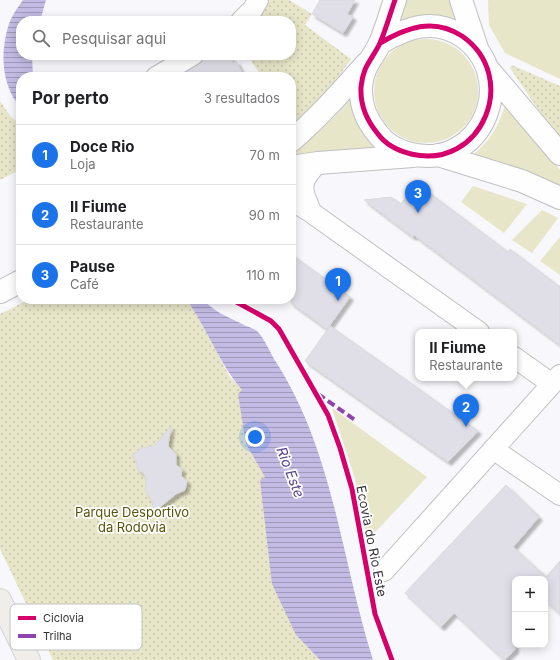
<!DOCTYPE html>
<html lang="pt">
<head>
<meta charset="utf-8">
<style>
	:root { --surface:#fff; --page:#f6f6f6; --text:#202124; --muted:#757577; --line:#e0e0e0; --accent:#1a73e8 }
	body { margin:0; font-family:Inter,sans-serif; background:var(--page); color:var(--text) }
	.controls { position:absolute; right:12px; bottom:12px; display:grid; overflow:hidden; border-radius:8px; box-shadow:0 2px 10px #0003 }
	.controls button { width:36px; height:36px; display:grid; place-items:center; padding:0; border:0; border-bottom:1px solid var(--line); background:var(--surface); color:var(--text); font:20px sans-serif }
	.you { position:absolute; left:255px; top:437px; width:14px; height:14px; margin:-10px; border:3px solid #fff; border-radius:50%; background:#1a73e8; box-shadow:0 0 0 6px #1a73e833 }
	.badge { display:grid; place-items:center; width:26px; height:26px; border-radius:50%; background:var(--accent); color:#fff; font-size:13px; font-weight:700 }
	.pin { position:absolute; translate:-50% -33px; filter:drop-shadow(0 1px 2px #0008) }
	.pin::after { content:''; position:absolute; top:21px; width:14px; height:12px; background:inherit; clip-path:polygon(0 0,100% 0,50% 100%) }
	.popup { position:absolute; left:415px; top:329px; width:102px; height:52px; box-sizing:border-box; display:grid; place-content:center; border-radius:8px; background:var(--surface); filter:drop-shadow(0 1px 3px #0005); font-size:13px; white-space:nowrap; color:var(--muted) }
	.popup b { font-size:15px; color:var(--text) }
	.popup::after { content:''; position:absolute; left:50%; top:100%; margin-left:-8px; border:8px solid transparent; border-top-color:var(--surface) }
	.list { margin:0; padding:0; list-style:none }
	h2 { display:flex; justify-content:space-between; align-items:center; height:52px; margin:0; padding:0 16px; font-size:17px }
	h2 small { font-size:13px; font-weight:400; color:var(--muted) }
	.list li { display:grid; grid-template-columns:26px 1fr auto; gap:12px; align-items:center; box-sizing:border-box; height:60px; padding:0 16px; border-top:1px solid var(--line) }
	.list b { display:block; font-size:15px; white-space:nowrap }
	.list p { margin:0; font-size:13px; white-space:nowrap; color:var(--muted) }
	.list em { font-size:13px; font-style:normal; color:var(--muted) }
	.icon { flex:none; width:22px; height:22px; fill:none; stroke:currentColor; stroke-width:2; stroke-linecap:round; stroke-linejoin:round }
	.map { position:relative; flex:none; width:560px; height:660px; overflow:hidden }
	.search { position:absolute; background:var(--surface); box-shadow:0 2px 10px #0003; left:16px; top:16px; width:280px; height:44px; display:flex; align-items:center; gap:10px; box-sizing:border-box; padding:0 14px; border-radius:16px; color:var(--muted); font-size:15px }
	.panel { position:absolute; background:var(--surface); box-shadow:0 2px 10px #0003; left:16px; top:72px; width:280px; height:232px; border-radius:16px }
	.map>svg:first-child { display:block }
</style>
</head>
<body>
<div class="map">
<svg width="560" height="660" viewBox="0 0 560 660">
	<defs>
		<pattern id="park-dots" width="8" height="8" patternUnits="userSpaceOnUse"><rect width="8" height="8" fill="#e7e6c9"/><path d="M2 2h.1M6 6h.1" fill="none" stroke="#c7c6ad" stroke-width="1.8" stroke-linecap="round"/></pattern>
		<pattern id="water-rules" width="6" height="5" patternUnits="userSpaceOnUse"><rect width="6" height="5" fill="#c3bbe4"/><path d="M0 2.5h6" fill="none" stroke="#9f99ba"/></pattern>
		<filter id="shadow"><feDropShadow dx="3.5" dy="3.5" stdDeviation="1" flood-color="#0004"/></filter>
	</defs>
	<rect width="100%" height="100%" fill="#f8f7fb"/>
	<!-- grass -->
	<path fill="#e7e6c9" d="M 405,0 L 455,0 L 467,27 L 395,26 Z
		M 488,0 L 560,0 L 560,79 L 505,53 L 489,25 Z
		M374 91a52 52 0 1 1 104 0a52 52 0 1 1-104 0Z
		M 354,94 C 356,124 356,131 380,151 L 291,160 L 291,153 C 315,136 336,118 354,94 Z
		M 507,99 L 536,141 L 560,170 L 560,191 L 469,159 C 492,138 498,129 507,99 Z
		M 473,186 L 527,204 L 504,233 L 461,202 Z
		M 542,210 L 558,218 L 532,253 L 512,240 Z
		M 560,237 L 560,275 L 540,261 Z
		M 332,408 L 427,477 L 367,541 L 355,479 Z"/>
	<!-- park -->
	<path fill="url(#park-dots)" d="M 270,0 L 289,0 L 312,14 L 305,25 L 351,59 L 332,86 L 297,124 L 291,117 L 291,77 L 262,77 L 247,55 L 291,55 L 291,21 L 250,21 Z
		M 512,65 L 560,86 L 560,141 L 510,68 Z
		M 0,101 L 11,117 L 21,125 L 21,169 L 0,180 Z
		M 30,299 L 186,299 L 197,315 L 230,377 L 243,390 L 246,444 L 265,477 L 296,635 L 320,660 L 53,660 L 0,549 L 0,314 Z"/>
	<!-- water -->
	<path fill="url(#water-rules)" d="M 23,0 L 46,0 L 40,21 L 21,21 L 21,55 L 32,55 L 33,77 L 21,77 L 21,108 C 0,85 0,49 10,21 C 13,14 18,7 23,0 Z
		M 186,299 L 203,299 C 213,312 231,318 246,326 C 249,327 254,329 257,331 C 265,339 270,353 276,362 C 334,453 341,559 373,660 L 320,660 L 296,635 L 272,584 L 260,480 L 265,477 L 246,444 L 238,394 L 242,390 C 219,363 207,328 186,299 Z"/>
	<!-- building -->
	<path fill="#e0dee7" stroke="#d9d9dc" filter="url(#shadow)" d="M 320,0 L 355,0 L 347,14 L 353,17 L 343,33 L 312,14 Z
		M 213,55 L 229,55 L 233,63 L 236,61 L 244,77 L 178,77 Z
		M 427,191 L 508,252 L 510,249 L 560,287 L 560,345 L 414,235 L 413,237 L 364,200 L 391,197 L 401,204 L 409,193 L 420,201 Z
		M 291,254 L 350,297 L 327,329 L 291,303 Z
		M 330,326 L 412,384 L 478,431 L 448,462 L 305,361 Z
		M 171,426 L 168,446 L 176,454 L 176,465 L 182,469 L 181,476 L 187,481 L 185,490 L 176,494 L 153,513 L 152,501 L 145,491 L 146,478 L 143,473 L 138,470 L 136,461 L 132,456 L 141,448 L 154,446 Z
		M 506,485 L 539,517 L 513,547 L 546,577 L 560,561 L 560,614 L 545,600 L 545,579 L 515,579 L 515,650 L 504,660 L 454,613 L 441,627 L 405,593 Z"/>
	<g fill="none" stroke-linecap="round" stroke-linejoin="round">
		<!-- minor casing -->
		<g stroke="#c0bfc2" stroke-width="22">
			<path id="minor" d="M 241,21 L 253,9 L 258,0
				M 156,77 L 193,55
				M 291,200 L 312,213 L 479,332
				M 312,213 C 301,190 298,182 318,163
				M 514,357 L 552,384
				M 493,449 L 560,495
				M 384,571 L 560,375"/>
		</g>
		<!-- tertiary casing -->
		<g stroke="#c0bfc2" stroke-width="24">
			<path id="tertiary" d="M 461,0 L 478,51
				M 380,43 C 406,28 433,17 462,36 C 521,77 482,171 411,154 C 399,151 386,145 378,134 C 367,121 360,105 361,87 C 363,65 372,60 380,43 C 386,29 390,14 395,0
				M 488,69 L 560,154
				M 291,141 C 319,117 342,91 366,64
				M 438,155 L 522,181 L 560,198
				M 291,167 L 318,163 L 413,156
				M 0,292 L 21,281"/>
		</g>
		<!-- primary casing -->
		<g stroke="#d4d3d5" stroke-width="24">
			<path id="primary" d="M 0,600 L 29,660"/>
		</g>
		<!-- minor -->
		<use href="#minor" stroke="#fefefe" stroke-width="20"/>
		<!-- tertiary -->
		<use href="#tertiary" stroke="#fefefe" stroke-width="22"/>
		<!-- primary -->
		<use href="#primary" stroke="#efeeea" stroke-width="22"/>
		<!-- quiet -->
		<path stroke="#8e44ad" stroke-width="4" stroke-dasharray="8 4" stroke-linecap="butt" d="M 318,394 L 355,420"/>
		<!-- cycleway casing -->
		<g stroke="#fff" stroke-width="8">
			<path id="cycleway" d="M 380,43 C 406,28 433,17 462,36 C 521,77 482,171 411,154 C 399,151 386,145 378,134 C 367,121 360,105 361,87 C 363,65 372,60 380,43 C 386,29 390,14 395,0
				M 231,299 L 271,321 L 279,329 L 328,415 L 340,448 L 352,489 L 375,614 L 392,660"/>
		</g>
		<!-- cycleway -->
		<use href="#cycleway" stroke="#d6006c" stroke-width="5"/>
	</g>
	<g text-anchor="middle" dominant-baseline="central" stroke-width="3.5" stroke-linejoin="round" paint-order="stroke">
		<!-- park labels -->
		<g font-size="13" fill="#58550b" stroke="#fff">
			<text x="132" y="512">Parque Desportivo<tspan x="132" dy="15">da Rodovia</tspan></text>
		</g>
		<!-- street labels -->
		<g font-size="13" fill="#353437" stroke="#fff">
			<text transform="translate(372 541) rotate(79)">Ecovia do Rio Este</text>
		</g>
		<!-- water labels -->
		<g font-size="14" font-style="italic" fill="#57448a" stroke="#fff">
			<text transform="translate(291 472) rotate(69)">Rio Este</text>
		</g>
	</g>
	<!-- legend -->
	<rect x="10" y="604" width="132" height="46" rx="6" fill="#fff" stroke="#c2c2c3" stroke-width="1"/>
	<rect x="18" y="616" width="18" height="4" fill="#d6006c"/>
	<rect x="18" y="634" width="18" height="4" fill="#8e44ad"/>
	<g font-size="11" fill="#353437">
		<text x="43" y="622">Ciclovia</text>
		<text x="43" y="640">Trilha</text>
	</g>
</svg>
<div class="controls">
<button>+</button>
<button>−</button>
</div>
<div class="you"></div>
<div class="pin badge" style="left:338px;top:301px">1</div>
<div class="pin badge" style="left:466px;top:427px">2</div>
<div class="popup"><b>Il Fiume</b>Restaurante</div>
<div class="pin badge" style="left:418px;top:213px">3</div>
<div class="search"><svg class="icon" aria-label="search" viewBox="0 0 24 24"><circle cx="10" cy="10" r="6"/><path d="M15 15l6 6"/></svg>Pesquisar aqui</div>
<section class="panel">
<h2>Por perto<small>3 resultados</small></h2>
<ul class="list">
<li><span class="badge">1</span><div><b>Doce Rio</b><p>Loja</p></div><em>70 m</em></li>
<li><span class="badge">2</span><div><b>Il Fiume</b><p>Restaurante</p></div><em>90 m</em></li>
<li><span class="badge">3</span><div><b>Pause</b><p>Café</p></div><em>110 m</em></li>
</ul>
</section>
</div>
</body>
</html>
